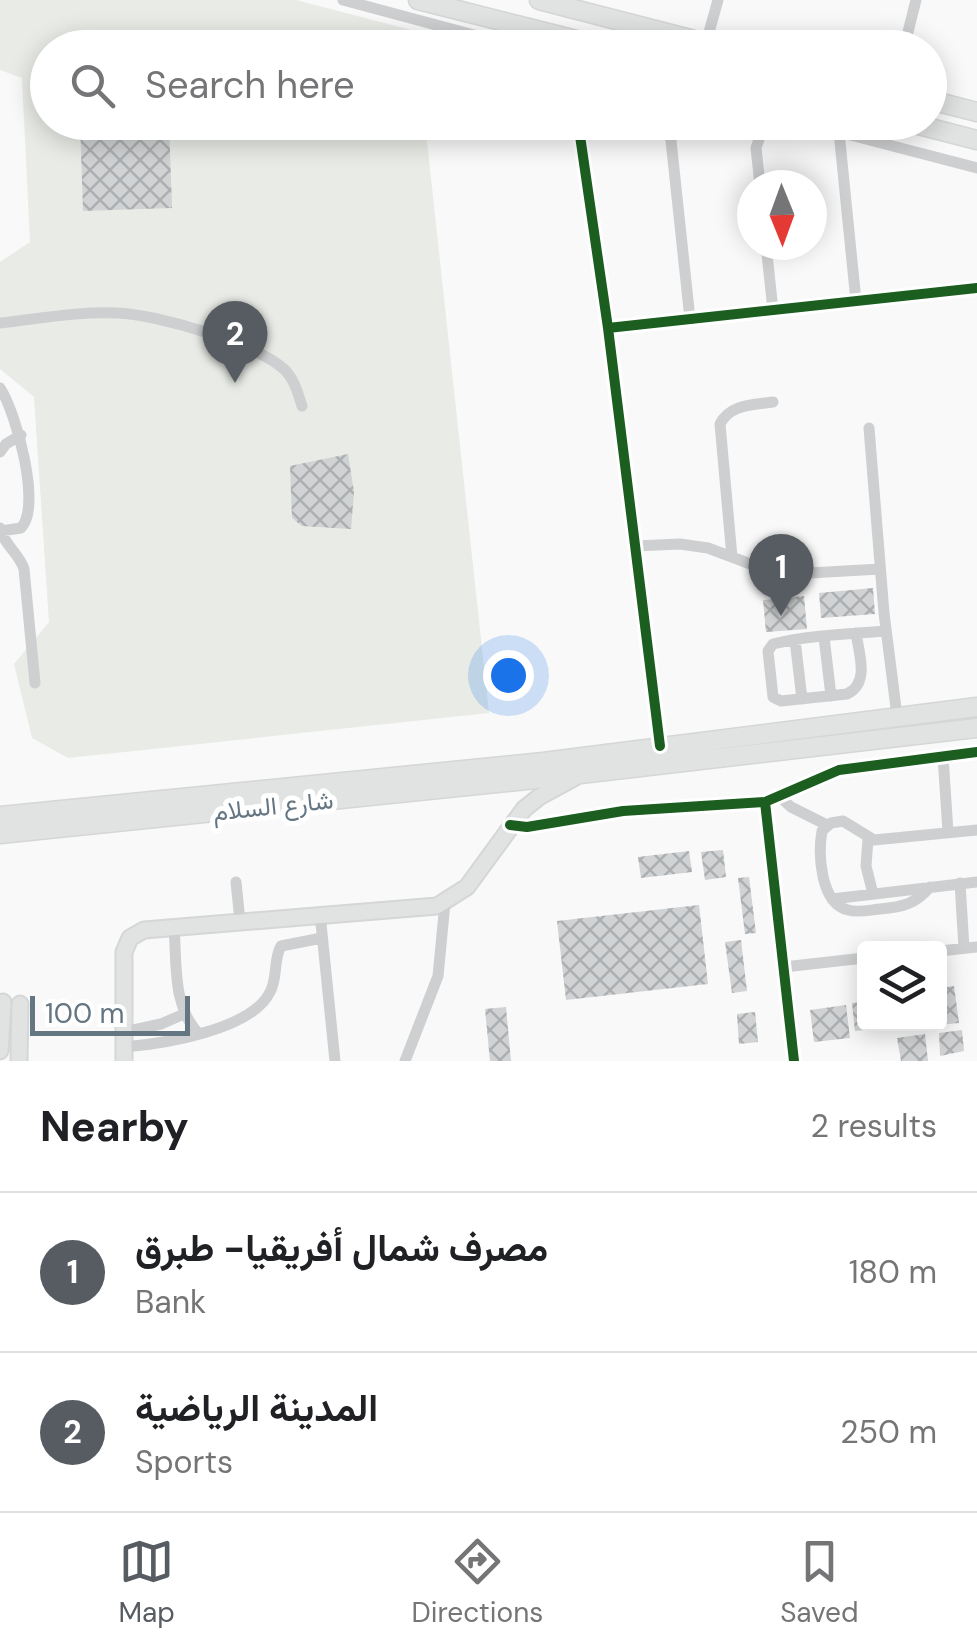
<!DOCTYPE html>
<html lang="en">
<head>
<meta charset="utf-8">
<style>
	:root { --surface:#fff; --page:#f6f6f6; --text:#202124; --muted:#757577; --line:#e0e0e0; --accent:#565c61 }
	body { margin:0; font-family:"DM Sans",Vazirmatn,sans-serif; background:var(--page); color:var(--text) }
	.controls { position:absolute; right:30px; bottom:30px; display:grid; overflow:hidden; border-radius:10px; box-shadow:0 5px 25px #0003 }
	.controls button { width:90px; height:90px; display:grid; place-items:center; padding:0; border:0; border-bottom:2px solid var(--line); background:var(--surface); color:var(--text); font:50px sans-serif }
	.compass { position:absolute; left:737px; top:170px; width:90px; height:90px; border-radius:50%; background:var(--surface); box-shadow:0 5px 25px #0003; rotate:179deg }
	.scale { position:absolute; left:30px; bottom:25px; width:160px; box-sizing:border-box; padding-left:10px; border:5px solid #657683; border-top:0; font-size:28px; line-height:35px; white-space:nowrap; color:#657683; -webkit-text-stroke:8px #fff; paint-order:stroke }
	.you { position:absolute; left:508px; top:675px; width:35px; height:35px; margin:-25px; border:8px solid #fff; border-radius:50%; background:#1a73e8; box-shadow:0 0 0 15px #1a73e833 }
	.badge { display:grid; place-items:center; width:65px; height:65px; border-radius:50%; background:var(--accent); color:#fff; font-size:32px; font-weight:700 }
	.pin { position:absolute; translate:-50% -82px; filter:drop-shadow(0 2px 5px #0008) }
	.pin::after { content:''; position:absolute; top:52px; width:35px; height:30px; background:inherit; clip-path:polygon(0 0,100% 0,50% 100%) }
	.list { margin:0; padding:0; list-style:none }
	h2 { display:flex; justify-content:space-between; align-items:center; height:130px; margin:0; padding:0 40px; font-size:42px }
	h2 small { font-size:32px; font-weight:400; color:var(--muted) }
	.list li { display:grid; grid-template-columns:65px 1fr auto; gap:30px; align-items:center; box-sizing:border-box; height:160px; padding:0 40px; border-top:2px solid var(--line) }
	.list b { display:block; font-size:38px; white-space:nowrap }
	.list p { margin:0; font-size:32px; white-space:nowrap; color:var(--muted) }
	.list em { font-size:32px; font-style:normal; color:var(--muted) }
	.icon { flex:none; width:55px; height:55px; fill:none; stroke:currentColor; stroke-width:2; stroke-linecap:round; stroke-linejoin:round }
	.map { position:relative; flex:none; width:977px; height:1061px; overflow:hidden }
	.search { position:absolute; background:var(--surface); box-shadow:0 5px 25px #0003; left:30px; right:30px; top:30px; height:110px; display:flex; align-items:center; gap:25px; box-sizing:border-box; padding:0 35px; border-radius:55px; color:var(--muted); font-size:38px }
	.sheet { height:450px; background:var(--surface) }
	nav { display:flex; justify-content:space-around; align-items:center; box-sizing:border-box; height:140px; border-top:2px solid var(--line); background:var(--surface); font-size:28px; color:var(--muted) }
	nav a { display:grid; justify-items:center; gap:5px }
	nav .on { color:var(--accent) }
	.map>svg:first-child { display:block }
</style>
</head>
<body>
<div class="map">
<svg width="977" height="1061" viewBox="0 0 977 1061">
	<defs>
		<pattern id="building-cross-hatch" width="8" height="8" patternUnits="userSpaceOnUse" patternTransform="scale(2.5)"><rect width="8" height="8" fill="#d0d2d3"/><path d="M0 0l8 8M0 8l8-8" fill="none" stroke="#acafb1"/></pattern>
	</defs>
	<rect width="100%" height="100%" fill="#f9f9f9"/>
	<!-- pitch -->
	<path fill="#e8ebe6" d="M 0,0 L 296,0 L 415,31 L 417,47 L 48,48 L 48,122 L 425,123 L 489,713 L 68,758 L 32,738 L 14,664 L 49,622 L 34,397 L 0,369 L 0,262 L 30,242 L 22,78 L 0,70 Z"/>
	<!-- building -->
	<path fill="url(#building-cross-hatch)" d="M 80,122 L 169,122 L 172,208 L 83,211 Z
		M 348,454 L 354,492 L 351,529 L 302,526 L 292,518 L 290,466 Z
		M 873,588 L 875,614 L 821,618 L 819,593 Z
		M 804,596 L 807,629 L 766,632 L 763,600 Z
		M 723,850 L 726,877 L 705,880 L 701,852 Z
		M 689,851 L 692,872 L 641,878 L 638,857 Z
		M 749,877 L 756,933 L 745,934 L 738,878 Z
		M 699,905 L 708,984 L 566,1000 L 557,921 Z
		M 741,940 L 747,991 L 732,993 L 725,942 Z
		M 954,986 L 959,1023 L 940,1025 L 940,988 Z
		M 864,1002 L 864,1024 L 886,1024 L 886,1028 L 855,1031 L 852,1003 Z
		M 846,1005 L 850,1038 L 814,1042 L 810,1010 Z
		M 506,1007 L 511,1061 L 490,1061 L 485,1009 Z
		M 755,1012 L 758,1042 L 739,1044 L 737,1014 Z
		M 962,1030 L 964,1051 L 940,1056 L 939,1033 Z
		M 925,1034 L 928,1061 L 901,1061 L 897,1038 Z"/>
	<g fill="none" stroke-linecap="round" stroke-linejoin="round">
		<!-- major casing -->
		<g stroke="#d5d6d7" stroke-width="19">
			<path id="major" d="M 0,1051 L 3,1002
				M 19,1061 L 20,1004
				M 124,1061 L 124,952 L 130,938 L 144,930 L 437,906 L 467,887 L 524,809 L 539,797 L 574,778"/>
		</g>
		<!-- highway casing -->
		<g stroke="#d5d6d6" stroke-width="21">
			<path id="highway" d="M 418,0 L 608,48
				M 539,0 L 725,48
				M 930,100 L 977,112
				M 907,122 L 977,140
				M 0,816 L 543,762 L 977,707
				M 0,834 L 546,778 L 977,728"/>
		</g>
		<!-- minor -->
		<path stroke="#cecfd0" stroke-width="11" d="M 343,0 L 522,48
			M 706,43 L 718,0
			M 904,48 L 916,0
			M 578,122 L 608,328 L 660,746
			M 669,122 L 690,319
			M 783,122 L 839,132 L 977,168
			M 839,132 L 856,301
			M 760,185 L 756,148 L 765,122
			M 766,245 L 773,310
			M 0,323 C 38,319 79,311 117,313 C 156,314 259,344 286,371 C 295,381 298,394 302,406
			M 608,328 L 977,288
			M 0,388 C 16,412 42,506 21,528 L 0,531
			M 869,428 L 884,613 L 897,716
			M 0,452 L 6,444 L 21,435
			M 0,528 C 4,545 19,553 24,569 L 35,683
			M 635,546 L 680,544 L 708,548 L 753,565 L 792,574 L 880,569
			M 732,557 L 720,424 C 730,404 753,405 773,402
			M 856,633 C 859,654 870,683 847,694 L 781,701 L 773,697 L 768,651 L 773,644 C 809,635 849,634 886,631
			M 824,637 L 831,696
			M 795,640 L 802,699
			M 943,756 L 948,832
			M 780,797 L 791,807 L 827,825
			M 765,802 L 794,1061
			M 510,825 L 527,827 L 623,811 L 765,802 L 839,770 L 977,752
			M 868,839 L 866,866 L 873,894
			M 236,882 L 240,921
			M 960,883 L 964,948
			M 930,887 C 915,904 903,907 880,909 C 870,910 858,913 848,910 C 820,903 818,854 822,831 L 831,823 L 843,821 L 874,840 L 977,830
			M 832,899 L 977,882
			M 320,914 L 335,1061
			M 174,927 C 177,964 172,1006 199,1034
			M 940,951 L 977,947
			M 784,967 L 864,958
			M 124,1032 L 161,1024 L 184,1014
			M 124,1047 C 162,1044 252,1030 270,992 C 278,978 273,960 281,946 L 322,938
			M 405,1061 L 438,976 L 445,903"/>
		<!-- major -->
		<use href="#major" stroke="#e1e2e2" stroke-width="15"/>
		<!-- highway -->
		<use href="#highway" stroke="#e1e2e2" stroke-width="18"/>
		<!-- cycleway casing -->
		<g stroke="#fff" stroke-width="16">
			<path id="cycleway" d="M 578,122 L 608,328 L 660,746
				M 608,328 L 977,288
				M 765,802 L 794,1061
				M 510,825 L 527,827 L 623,811 L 765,802 L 839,770 L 977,752"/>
		</g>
		<!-- cycleway -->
		<use href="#cycleway" stroke="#1b5e20" stroke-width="10"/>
	</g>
	<g text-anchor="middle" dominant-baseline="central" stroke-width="10" stroke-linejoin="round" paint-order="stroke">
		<!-- street labels -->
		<g font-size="25" fill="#657683" stroke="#fff">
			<text transform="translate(273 806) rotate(-6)">شارع السلام</text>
		</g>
	</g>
</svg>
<div class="controls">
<button><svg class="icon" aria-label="layers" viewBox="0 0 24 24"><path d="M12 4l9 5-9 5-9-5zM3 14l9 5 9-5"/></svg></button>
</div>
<svg class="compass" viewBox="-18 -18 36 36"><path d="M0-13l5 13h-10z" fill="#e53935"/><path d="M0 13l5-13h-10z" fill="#757577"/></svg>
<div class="scale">100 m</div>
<div class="you"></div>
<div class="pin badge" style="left:781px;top:616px">1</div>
<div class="pin badge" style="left:235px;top:383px">2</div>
<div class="search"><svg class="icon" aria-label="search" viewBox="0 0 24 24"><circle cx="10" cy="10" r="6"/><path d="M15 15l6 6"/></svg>Search here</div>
</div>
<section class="sheet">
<h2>Nearby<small>2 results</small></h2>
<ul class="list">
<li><span class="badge">1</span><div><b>مصرف شمال أفريقيا- طبرق</b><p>Bank</p></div><em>180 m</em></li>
<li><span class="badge">2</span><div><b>المدينة الرياضية</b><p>Sports</p></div><em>250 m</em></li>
</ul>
</section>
<nav>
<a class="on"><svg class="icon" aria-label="map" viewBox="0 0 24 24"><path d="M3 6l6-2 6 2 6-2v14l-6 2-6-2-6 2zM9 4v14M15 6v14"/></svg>Map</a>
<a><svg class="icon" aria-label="directions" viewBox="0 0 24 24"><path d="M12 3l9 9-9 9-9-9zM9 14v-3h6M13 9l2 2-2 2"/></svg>Directions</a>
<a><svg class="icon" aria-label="saved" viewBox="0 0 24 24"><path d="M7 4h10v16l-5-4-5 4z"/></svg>Saved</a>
</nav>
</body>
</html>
